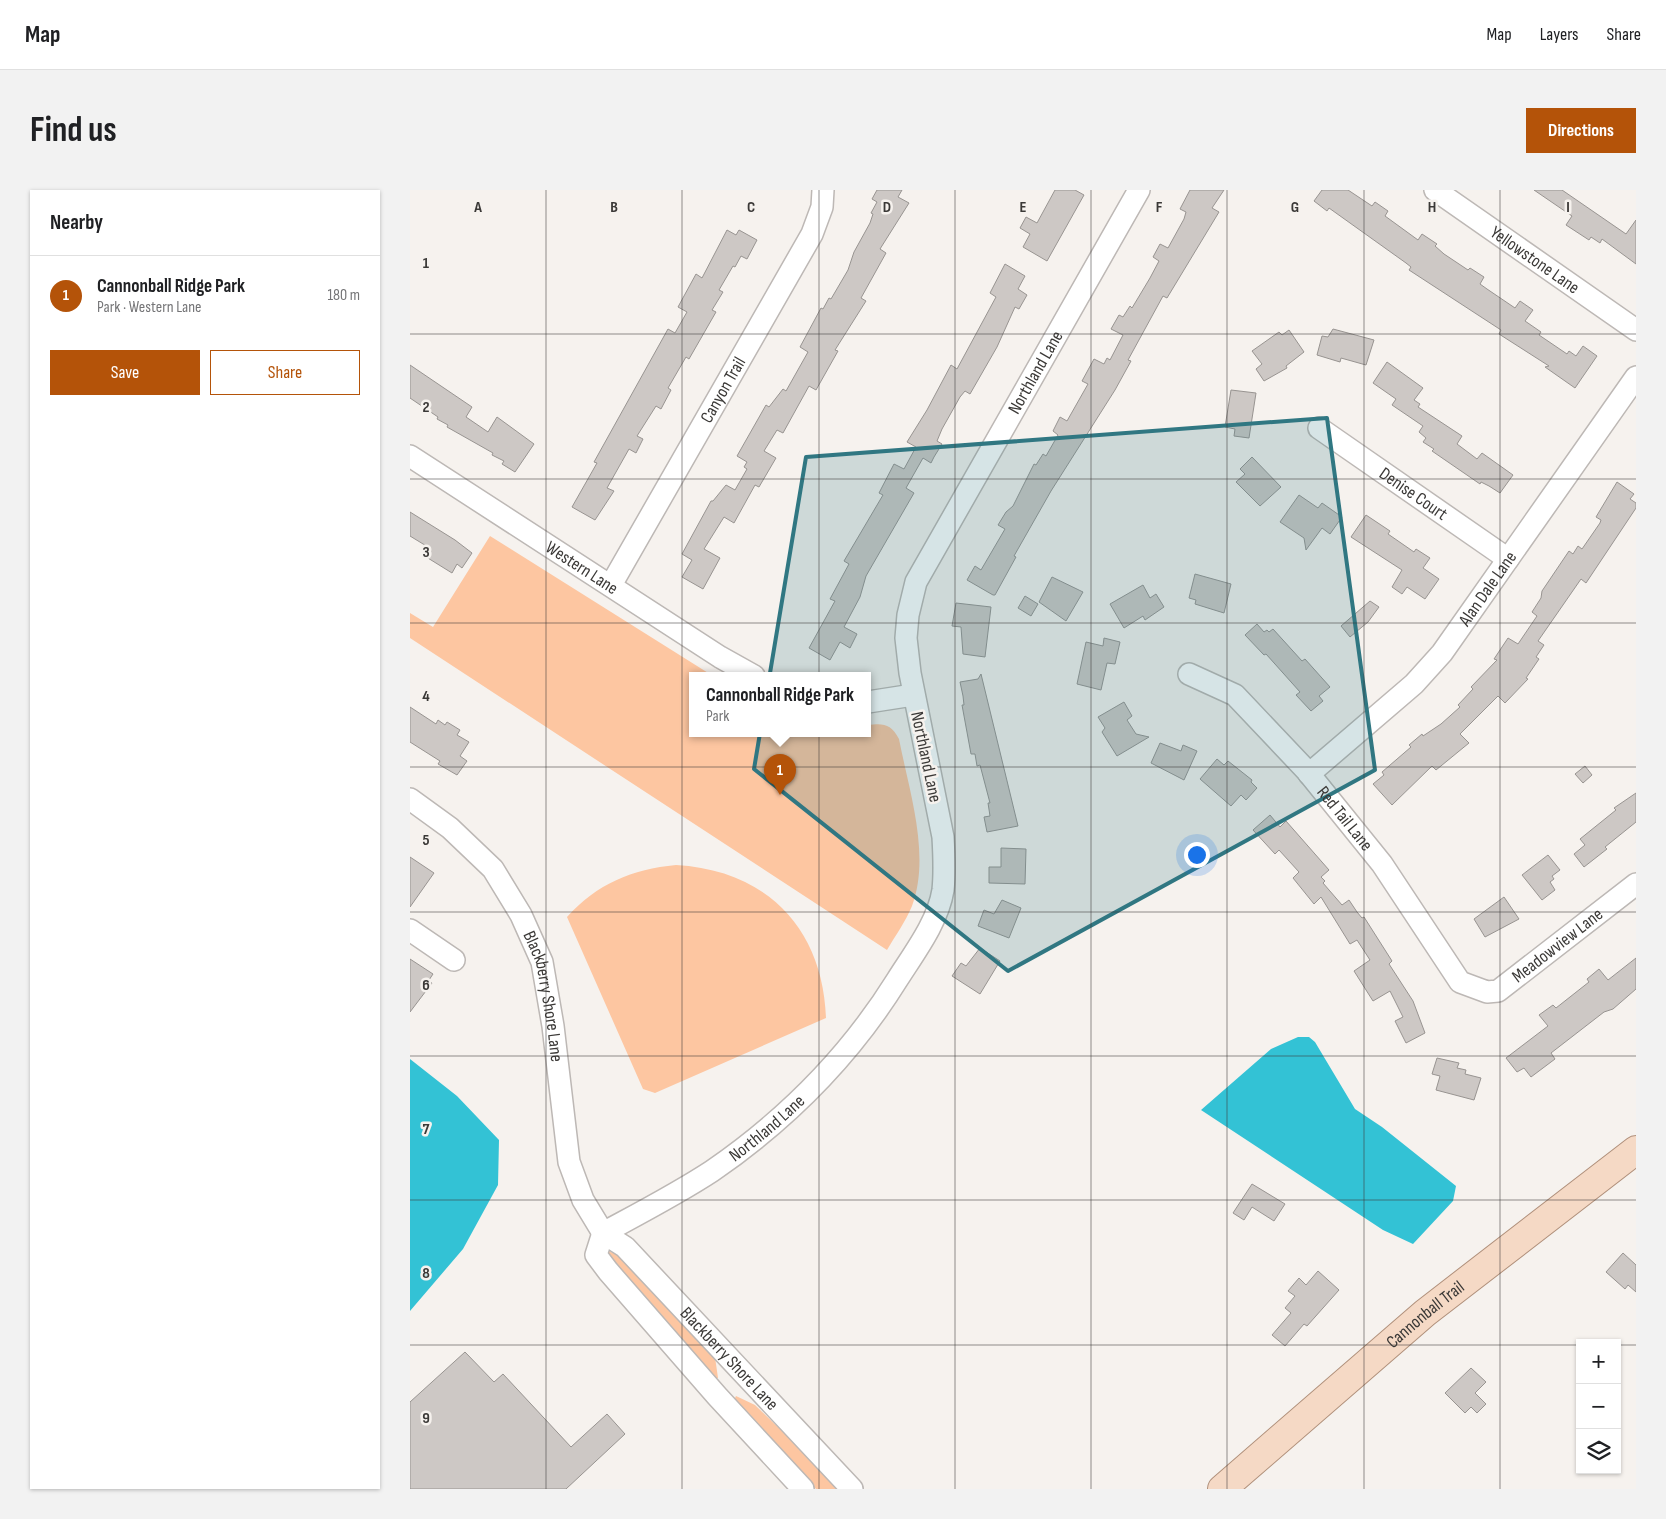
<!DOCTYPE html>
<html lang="en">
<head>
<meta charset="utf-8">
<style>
	:root { --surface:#fff; --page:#f2f2f2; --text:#202124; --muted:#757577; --line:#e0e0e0; --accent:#b45309 }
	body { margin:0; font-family:"Sofia Sans Condensed",sans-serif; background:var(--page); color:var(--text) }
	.controls { position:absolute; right:15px; bottom:15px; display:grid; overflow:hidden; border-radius:0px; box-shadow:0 1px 4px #0004 }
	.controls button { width:45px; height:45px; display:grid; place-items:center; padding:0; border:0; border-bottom:1px solid var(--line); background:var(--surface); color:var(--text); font:25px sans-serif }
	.you { position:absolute; left:786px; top:664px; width:18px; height:18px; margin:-12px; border:4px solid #fff; border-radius:50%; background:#1a73e8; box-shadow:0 0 0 8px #1a73e833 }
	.badge { display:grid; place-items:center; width:32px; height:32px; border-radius:50%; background:var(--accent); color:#fff; font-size:16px; font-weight:700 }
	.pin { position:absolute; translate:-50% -41px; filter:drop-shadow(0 1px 2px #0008) }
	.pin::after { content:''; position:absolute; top:26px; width:18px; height:15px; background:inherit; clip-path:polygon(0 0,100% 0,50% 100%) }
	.popup { position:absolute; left:279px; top:482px; width:182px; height:65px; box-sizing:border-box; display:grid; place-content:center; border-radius:0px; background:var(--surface); filter:drop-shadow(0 1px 4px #0005); font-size:16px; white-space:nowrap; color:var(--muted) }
	.popup b { font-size:19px; color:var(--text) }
	.popup::after { content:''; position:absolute; left:50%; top:100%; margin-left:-10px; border:10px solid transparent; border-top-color:var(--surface) }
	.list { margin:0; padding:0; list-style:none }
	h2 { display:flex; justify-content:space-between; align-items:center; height:65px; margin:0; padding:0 20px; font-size:21px }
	h2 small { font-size:16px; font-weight:400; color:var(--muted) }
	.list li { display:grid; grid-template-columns:32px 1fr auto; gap:15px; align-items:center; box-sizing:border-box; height:80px; padding:0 20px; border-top:1px solid var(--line) }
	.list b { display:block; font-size:19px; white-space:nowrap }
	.list p { margin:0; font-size:16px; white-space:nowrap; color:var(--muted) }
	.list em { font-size:16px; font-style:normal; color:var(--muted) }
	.actions { display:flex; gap:10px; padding:15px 20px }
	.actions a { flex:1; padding:11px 0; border:1px solid var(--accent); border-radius:0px; text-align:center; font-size:18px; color:var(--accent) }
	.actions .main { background:var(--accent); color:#fff }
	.icon { flex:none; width:28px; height:28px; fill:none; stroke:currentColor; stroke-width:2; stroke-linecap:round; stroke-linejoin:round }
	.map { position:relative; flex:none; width:1226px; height:1299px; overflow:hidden; border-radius:0px }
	header { display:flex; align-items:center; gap:30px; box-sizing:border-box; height:70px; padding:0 25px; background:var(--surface); border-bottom:1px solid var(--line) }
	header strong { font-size:24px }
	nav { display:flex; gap:28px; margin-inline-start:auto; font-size:18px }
	.intro { display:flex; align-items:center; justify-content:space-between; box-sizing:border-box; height:120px; padding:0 30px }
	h1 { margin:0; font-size:35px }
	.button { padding:12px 22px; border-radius:0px; background:var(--accent); color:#fff; font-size:18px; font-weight:700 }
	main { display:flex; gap:30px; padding:0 30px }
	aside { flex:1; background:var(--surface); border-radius:0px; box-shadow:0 1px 4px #0004 }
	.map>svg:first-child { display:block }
</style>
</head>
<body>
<header>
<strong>Map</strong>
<nav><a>Map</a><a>Layers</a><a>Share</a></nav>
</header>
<div class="intro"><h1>Find us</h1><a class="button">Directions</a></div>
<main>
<aside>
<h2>Nearby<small></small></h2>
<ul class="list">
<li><span class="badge">1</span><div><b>Cannonball Ridge Park</b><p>Park · Western Lane</p></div><em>180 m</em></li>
</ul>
<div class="actions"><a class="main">Save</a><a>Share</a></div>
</aside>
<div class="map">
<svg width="1226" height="1299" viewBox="0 0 1226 1299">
	<rect width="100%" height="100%" fill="#f6f2ee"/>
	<!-- green -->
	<path fill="#fdc6a1" d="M 80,346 L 303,486 L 282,486 L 282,544 L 458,544 L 458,535 C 474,533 481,534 489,549 C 499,601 521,665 502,716 C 496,731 485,746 477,760 L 0,448 L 0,423 L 23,437 Z
		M 266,675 C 356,680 413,738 416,828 L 245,903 L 233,899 L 157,727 C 187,694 222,679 266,675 Z
		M 196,1060 L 208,1065 L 250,1110 L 274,1131 L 305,1167 L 308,1188 L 305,1188 L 195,1066 Z
		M 326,1206 L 345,1215 L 432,1299 L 406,1299 L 324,1210 Z"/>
	<!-- water -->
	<path fill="#33c2d5" d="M 888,847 L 899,847 L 905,852 L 945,919 L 972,937 L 1046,996 L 1043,1011 L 1003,1054 L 973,1040 L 791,920 L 861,859 Z
		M 0,869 L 47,906 L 89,950 L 88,995 L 53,1059 L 0,1121 Z"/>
	<!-- building -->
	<path fill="#cdc8c5" stroke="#989491" d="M 467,0 L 492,0 L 488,7 L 499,13 L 470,59 L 476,63 L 451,108 L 456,111 L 425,160 L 428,161 L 406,200 L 399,196 L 373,243 L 367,240 L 354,261 L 366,268 L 349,297 L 345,295 L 324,333 L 314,327 L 294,359 L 310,368 L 293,399 L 272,387 L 282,370 L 272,364 L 301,311 L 303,311 L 316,295 L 325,300 L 337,279 L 334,277 L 337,272 L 327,266 L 356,215 L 359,217 L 373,199 L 376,201 L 398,162 L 390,157 L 411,118 L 413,119 L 419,108 L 421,109 L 438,80 L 444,62 L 460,33 L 463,24 L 461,23 L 467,12 L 462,9 Z
		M 645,0 L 665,0 L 674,5 L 637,71 L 613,57 L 620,44 L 610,38 L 616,27 L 627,33 Z
		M 780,0 L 814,0 L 802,18 L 809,22 L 757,108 L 753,106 L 718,170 L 721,171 L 705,200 L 641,301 L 604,366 L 606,367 L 585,405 L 583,405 L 557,390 L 565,376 L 571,380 L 595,339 L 588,335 L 596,322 L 603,316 L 624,274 L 626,275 L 633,264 L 636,266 L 648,245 L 643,241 L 650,227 L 657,231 L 678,194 L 672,191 L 684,169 L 694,174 L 697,168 L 700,170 L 713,145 L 701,139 L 709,125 L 713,127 L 720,116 L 722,118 L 740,88 L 749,71 L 743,67 L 750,54 L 758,58 L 774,29 L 776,22 L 770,19 Z
		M 912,0 L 938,0 L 962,16 L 965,12 L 978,21 L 975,26 L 1008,50 L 1012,44 L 1027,54 L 1025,56 L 1034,64 L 1058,80 L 1060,78 L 1074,87 L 1070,94 L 1077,99 L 1105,118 L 1110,111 L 1123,120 L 1115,131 L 1131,142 L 1129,145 L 1157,164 L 1159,161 L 1166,166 L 1173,156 L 1187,166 L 1165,198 L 1135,177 L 1139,176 L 1089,144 L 1091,140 L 999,80 L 1001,77 L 996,73 L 919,18 L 917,21 L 904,11 Z
		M 1124,0 L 1152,0 L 1216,44 L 1226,30 L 1226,74 L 1192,49 L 1190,53 L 1181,47 L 1179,50 L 1156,35 L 1162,26 Z
		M 317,40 L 326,45 L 329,40 L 347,50 L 337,69 L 331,66 L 325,77 L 323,76 L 309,100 L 313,102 L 302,120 L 306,122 L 279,169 L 276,167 L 258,198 L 261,200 L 251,219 L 246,216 L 227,246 L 233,249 L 226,263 L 219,259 L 197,298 L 204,301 L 185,330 L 162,317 L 187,273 L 184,272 L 258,139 L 265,143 L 277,122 L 268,117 L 286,84 L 292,88 Z
		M 595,74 L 615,86 L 608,99 L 617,105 L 609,119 L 605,117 L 587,157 L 560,204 L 555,201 L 550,207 L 532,239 L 527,251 L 532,254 L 524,267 L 521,273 L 513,268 L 496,298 L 504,303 L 456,386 L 450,407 L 434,437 L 447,444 L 440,458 L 430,452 L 420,470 L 399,458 L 425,411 L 420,409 L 439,374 L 434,371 L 473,305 L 469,303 L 484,274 L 494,279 L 506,257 L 497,252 L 517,220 L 541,175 L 547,179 L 586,107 L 580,103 Z
		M 923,139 L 964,150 L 956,175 L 931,168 L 930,172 L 907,165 L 912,146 L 918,147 Z
		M 879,140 L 894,162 L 876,176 L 877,178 L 854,191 L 846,179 L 852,174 L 842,161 L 869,142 L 872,145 Z
		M 977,172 L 1013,198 L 1004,210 L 1010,214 L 1008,217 L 1052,246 L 1047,254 L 1067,269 L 1072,263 L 1103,285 L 1090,303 L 1079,296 L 1071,292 L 1070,294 L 1022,261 L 1024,259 L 1013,252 L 1016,248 L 1009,242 L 1013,236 L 982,215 L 986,209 L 963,193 Z
		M 0,175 L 62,217 L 56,227 L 78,242 L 87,227 L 124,254 L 105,282 L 92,274 L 94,271 L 82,265 L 83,263 L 37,237 L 38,235 L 27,229 L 28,227 L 0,208 Z
		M 821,200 L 846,203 L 839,248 L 824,246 L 825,239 L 815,237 Z
		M 842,267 L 871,297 L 850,316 L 826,292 L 835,284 L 830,279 Z
		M 1207,292 L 1224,304 L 1220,309 L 1226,313 L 1226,318 L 1176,393 L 1171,389 L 1128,451 L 1134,455 L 1126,467 L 1129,469 L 1116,488 L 1118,489 L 1095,513 L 1088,506 L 1050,544 L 1059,553 L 1026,580 L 1022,576 L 982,615 L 963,594 L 974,585 L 972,582 L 1001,557 L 999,555 L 1012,544 L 1013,546 L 1031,534 L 1050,517 L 1048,515 L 1063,499 L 1061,497 L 1087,470 L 1084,469 L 1098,448 L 1108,454 L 1127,426 L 1122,422 L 1131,408 L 1132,401 L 1159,361 L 1163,364 L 1168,356 L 1172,359 L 1190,333 L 1191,330 L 1186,327 Z
		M 889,305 L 908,318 L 912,313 L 932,327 L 920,344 L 912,338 L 896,360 L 894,348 L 870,332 Z
		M 0,322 L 45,350 L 62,363 L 52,378 L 47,374 L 42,383 L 13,365 L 18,357 L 0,346 Z
		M 956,325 L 980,341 L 978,344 L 1004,362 L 1006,359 L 1020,368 L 1013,378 L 1029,389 L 1015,409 L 997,397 L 992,404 L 982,397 L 992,380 L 941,347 Z
		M 785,384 L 821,394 L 814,423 L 785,414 L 786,410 L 779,408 Z
		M 642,387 L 673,402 L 656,431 L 629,412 Z
		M 733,395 L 740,408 L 746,404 L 754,417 L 735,430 L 733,426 L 714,438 L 700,414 Z
		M 615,406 L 628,414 L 621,426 L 608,418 Z
		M 960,411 L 969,417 L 958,432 L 940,447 L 931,436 Z
		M 546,413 L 581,417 L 575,467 L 553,464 L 551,437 L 542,436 Z
		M 847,434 L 854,442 L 857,440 L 859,442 L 863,439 L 892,471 L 895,469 L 920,497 L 909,506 L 913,511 L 901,521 L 886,505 L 890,502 L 856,464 L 854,465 L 835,445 Z
		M 694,448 L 710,452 L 705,474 L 697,473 L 691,500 L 667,494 L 676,452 L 693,456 Z
		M 571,484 L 608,636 L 577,642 L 574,627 L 580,626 L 578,613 L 580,613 L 570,575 L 567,576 L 565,564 L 561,564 L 552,515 L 554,515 L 553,506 L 550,492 L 568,489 Z
		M 714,512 L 722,526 L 717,530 L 726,544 L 739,547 L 707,566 L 692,542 L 695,538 L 688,527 Z
		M 0,517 L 26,534 L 28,530 L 35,535 L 37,532 L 50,540 L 47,545 L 59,552 L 50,566 L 57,571 L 47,585 L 28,574 L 30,571 L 0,552 Z
		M 750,553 L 771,561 L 773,555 L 787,561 L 774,590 L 741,573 Z
		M 807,569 L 814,575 L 818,571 L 842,590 L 841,592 L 847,598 L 836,610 L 831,605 L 821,616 L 790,589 Z
		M 1175,576 L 1182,585 L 1173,593 L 1165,584 Z
		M 1226,603 L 1226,632 L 1195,657 L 1197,659 L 1174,677 L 1164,664 L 1175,655 L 1170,649 L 1206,620 L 1204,618 Z
		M 860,625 L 870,637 L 876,631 L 919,680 L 911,687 L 915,691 L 913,693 L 932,715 L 939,710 L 947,722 L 952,728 L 954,727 L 982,771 L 979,774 L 1003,811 L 1015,843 L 996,853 L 985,831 L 993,827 L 980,801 L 963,811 L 944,781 L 960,770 L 947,750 L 940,754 L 911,707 L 904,714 L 883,688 L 889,682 L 869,660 L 865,664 L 843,640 Z
		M 591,658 L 616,659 L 615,694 L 579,693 L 579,677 L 591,677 Z
		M 1138,665 L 1150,680 L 1142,686 L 1144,689 L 1140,692 L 1145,700 L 1132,710 L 1112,685 Z
		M 0,667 L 24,683 L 0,717 Z
		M 1094,707 L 1109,729 L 1075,747 L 1064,729 Z
		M 592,710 L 611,718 L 599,748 L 568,736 L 574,720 L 584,724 Z
		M 570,758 L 590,771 L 570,804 L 542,786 L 551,773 L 556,776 Z
		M 1226,768 L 1226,799 L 1203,819 L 1194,822 L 1141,863 L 1145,869 L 1121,887 L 1114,878 L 1107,882 L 1096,868 L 1138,836 L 1129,825 L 1143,815 L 1146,818 L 1179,792 L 1177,789 L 1189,779 L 1198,790 Z
		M 0,769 L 23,784 L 19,790 L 22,793 L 0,822 Z
		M 1027,868 L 1049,873 L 1047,878 L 1056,880 L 1055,884 L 1071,888 L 1064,910 L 1026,900 L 1030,886 L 1022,884 Z
		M 842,994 L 875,1014 L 864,1031 L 842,1017 L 834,1030 L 823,1023 Z
		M 1213,1063 L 1226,1075 L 1226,1102 L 1218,1095 L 1215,1099 L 1196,1082 Z
		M 908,1081 L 929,1100 L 897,1136 L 894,1134 L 875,1156 L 862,1145 L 881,1123 L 875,1118 L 885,1106 L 878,1101 L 889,1088 L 896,1095 Z
		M 55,1162 L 84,1192 L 93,1184 L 161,1257 L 197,1224 L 215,1244 L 156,1299 L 0,1299 L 0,1212 Z
		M 1061,1178 L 1076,1192 L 1065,1203 L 1076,1214 L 1067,1223 L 1061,1217 L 1055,1223 L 1035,1203 Z"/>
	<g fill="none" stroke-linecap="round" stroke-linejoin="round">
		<!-- minor casing -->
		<g stroke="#bdb8b5" stroke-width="24">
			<g id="minor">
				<path id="s1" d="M 1025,0 L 1226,140"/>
				<path id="s2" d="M 909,238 L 1098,369"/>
				<path id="s3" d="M 0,266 L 310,467 L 344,486"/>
				<path id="s4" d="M 201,395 L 402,44 L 412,17 L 413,0"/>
				<path id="s5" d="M 779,484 L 825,505 L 896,580 L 972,674 L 1050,792 L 1077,802 L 1088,801 L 1226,694"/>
				<path d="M 458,512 L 503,505"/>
				<path id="s6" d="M 899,584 L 1004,494 L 1032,463 L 1226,187"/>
				<path id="s7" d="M 0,609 L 40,638 L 83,679 L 111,725 L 132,772 L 143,836 L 159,972 L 173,1010 L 193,1043 L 215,1057 L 442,1299"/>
				<path d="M 0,740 L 44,770"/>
				<path id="s8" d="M 193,1043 C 230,1023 267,1004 302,981 C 376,930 439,867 487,790 C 504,763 528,732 533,700 C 535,682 534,664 533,647 L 500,483 L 496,448 L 498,425 L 506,392 L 729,0"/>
				<path d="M 193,1043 L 186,1065 L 198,1081 L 307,1206 L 393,1299"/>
			</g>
		</g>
		<!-- major casing -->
		<g stroke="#b0907b" stroke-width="30">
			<g id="major">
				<path id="s9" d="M 812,1299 L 1015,1123 L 1226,960"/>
			</g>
		</g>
		<!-- minor -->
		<use href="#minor" stroke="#fff" stroke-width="21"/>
		<!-- major -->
		<use href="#major" stroke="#f5d9c5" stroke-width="28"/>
	</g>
	<!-- marked area -->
	<path fill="#307782" fill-opacity="0.2" stroke="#307782" stroke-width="4" stroke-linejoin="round" d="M 917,228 L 965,580 L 598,781 L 344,579 L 396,267 Z"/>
	<!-- grid -->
	<path fill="none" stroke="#3b3937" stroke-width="1" stroke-opacity="0.55" d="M 136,0 L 136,1299M 272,0 L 272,1299M 409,0 L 409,1299M 545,0 L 545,1299M 681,0 L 681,1299M 817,0 L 817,1299M 954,0 L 954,1299M 1090,0 L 1090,1299M 0,144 L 1226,144M 0,289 L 1226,289M 0,433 L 1226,433M 0,577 L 1226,577M 0,722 L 1226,722M 0,866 L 1226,866M 0,1010 L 1226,1010M 0,1155 L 1170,1155M 1207,1155 L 1226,1155"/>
	<g text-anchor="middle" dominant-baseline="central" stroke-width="5" stroke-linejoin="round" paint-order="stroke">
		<!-- street labels -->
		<g font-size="18" fill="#3b3937" stroke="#f6f2ee">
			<text stroke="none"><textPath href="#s1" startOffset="122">Yellowstone Lane</textPath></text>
			<text stroke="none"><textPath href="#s8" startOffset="1049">Northland Lane</textPath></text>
			<text stroke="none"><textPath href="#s4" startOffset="225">Canyon Trail</textPath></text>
			<text stroke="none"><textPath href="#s2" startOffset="115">Denise Court</textPath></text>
			<text stroke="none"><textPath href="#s3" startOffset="205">Western Lane</textPath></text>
			<text stroke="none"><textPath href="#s6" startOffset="259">Alan Dale Lane</textPath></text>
			<text transform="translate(516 567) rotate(78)">Northland Lane</text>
			<text stroke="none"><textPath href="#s5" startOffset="216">Red Tail Lane</textPath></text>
			<text stroke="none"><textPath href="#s5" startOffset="531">Meadowview Lane</textPath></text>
			<text stroke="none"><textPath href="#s7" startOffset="248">Blackberry Shore Lane</textPath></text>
			<text stroke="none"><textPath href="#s8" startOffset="195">Northland Lane</textPath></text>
			<text stroke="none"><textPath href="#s9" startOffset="268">Cannonball Trail</textPath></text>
			<text stroke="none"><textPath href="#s7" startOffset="674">Blackberry Shore Lane</textPath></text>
		</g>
	</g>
	<g font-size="16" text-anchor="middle" font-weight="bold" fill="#3b3937" stroke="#f6f2ee" stroke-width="5" stroke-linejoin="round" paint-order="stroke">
		<text x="68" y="22">A</text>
		<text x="204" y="22">B</text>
		<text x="341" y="22">C</text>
		<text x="477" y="22">D</text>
		<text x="613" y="22">E</text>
		<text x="749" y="22">F</text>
		<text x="885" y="22">G</text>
		<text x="1022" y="22">H</text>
		<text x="1158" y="22">I</text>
		<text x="16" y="78">1</text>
		<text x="16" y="222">2</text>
		<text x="16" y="367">3</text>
		<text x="16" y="511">4</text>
		<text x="16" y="655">5</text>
		<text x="16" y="800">6</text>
		<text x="16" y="944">7</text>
		<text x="16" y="1088">8</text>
		<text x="16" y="1233">9</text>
	</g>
</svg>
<div class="controls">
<button>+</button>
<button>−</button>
<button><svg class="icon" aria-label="layers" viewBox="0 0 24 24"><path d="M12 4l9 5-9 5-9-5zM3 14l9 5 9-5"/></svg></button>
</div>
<div class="you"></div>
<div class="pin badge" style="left:370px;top:605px">1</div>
<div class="popup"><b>Cannonball Ridge Park</b>Park</div>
</div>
</main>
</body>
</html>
